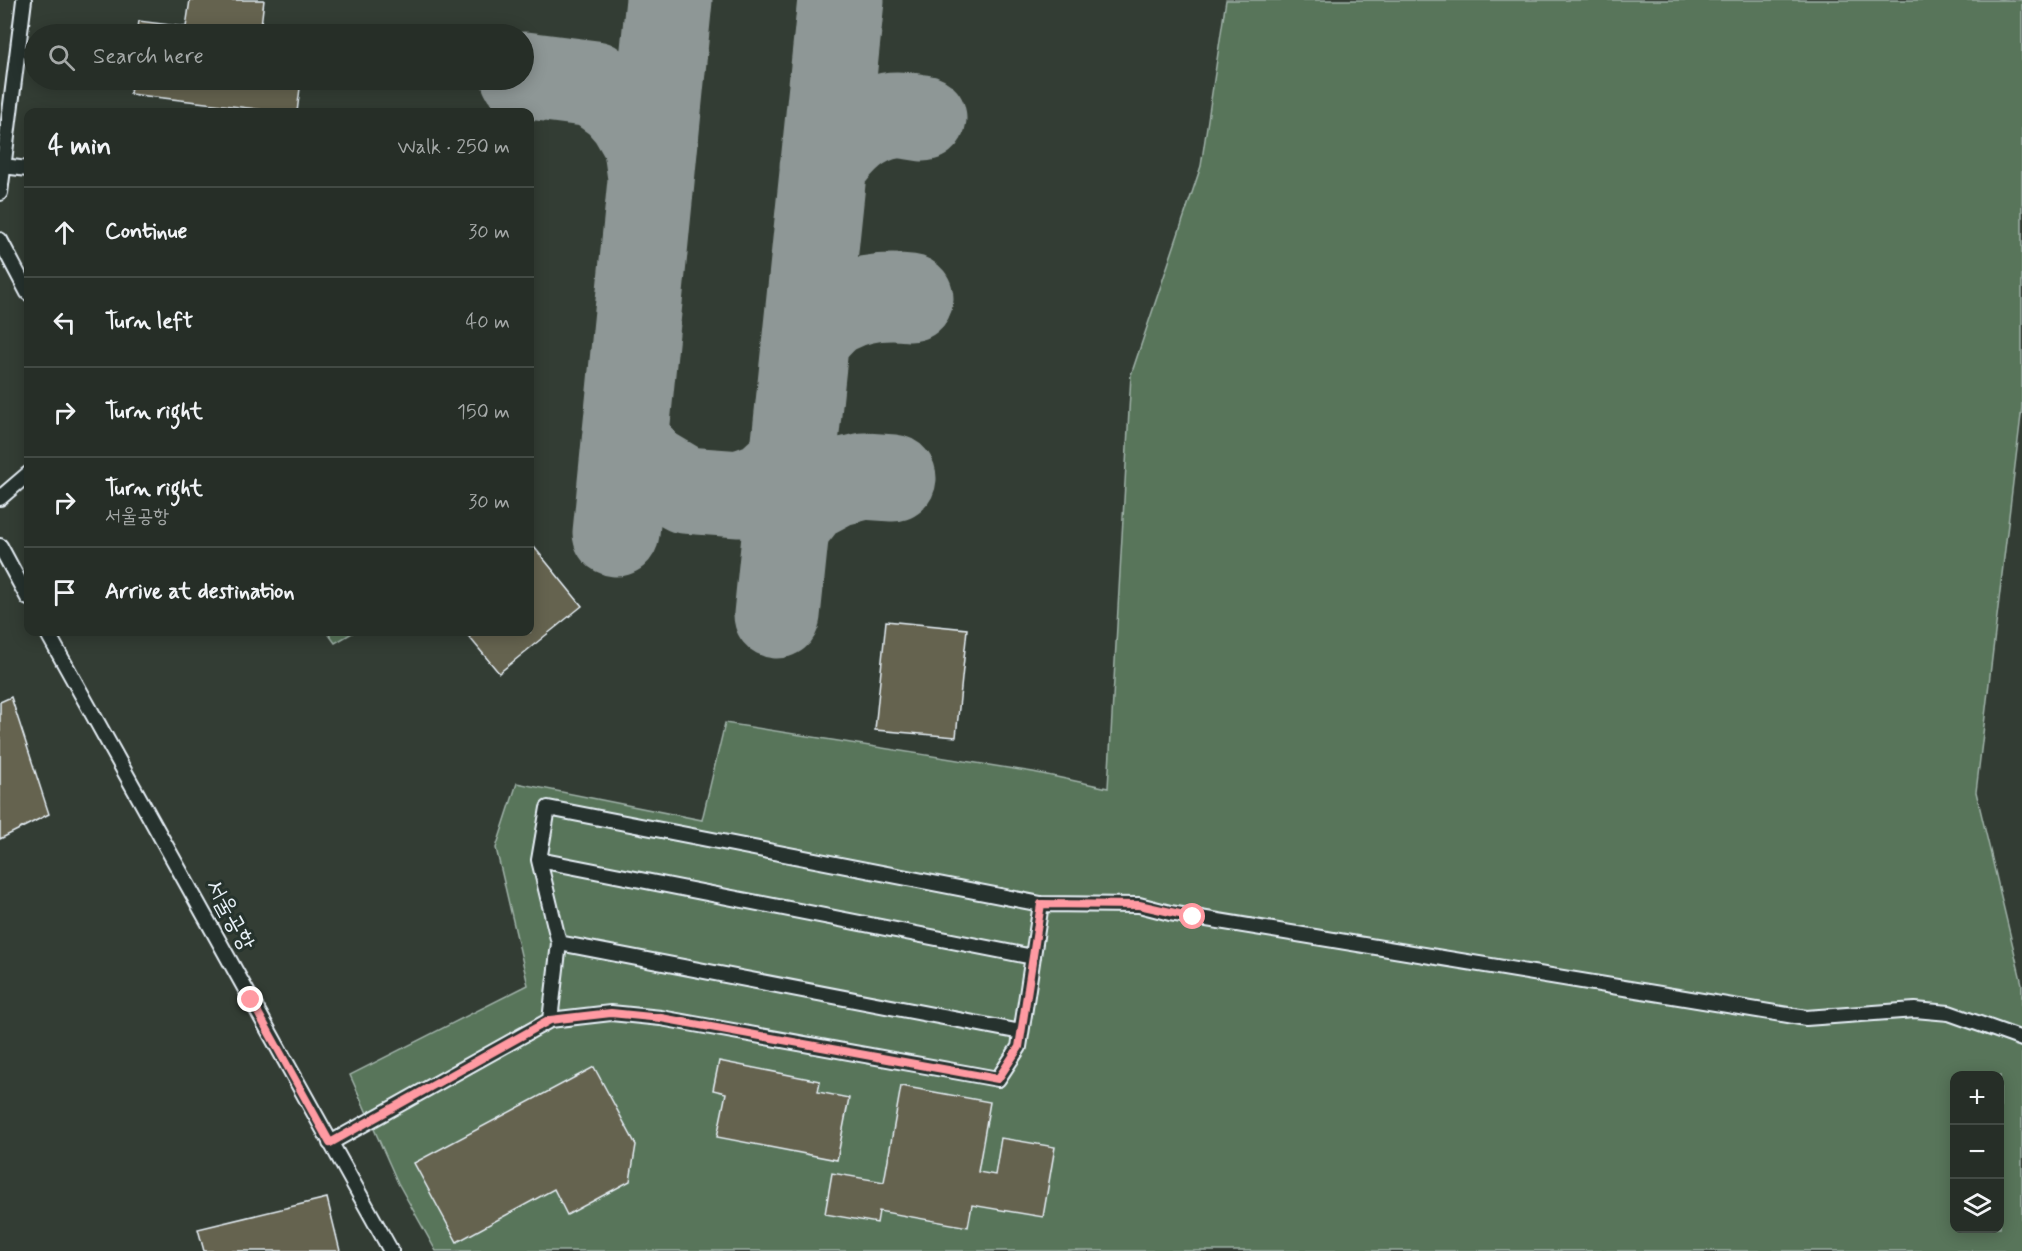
<!DOCTYPE html>
<html lang="en">
<head>
<meta charset="utf-8">
<style>
	:root { --surface:#262e27; --page:#2e362f; --text:#f1f3f6; --muted:#a4a8a7; --line:#424a44 }
	body { margin:0; font-family:Mynerve,"Poor Story",sans-serif; background:var(--page); color:var(--text) }
	.controls { position:absolute; right:18px; bottom:18px; display:grid; overflow:hidden; border-radius:12px; box-shadow:0 3px 15px #0003 }
	.controls button { width:54px; height:54px; display:grid; place-items:center; padding:0; border:0; border-bottom:2px solid var(--line); background:var(--surface); color:var(--text); font:30px sans-serif }
	.stop { position:absolute; width:18px; height:18px; margin:-14px; border:4px solid #ff9aa2; border-radius:50%; background:#fff }
	.stop.end { background:#ff9aa2; border-color:#fff; box-shadow:0 2px 6px #0008 }
	.list { margin:0; padding:0; list-style:none }
	h2 { display:flex; justify-content:space-between; align-items:center; height:78px; margin:0; padding:0 24px; font-size:26px }
	h2 small { font-size:20px; font-weight:400; color:var(--muted) }
	.list li { display:grid; grid-template-columns:39px 1fr auto; gap:18px; align-items:center; box-sizing:border-box; height:90px; padding:0 24px; border-top:2px solid var(--line) }
	.list b { display:block; font-size:22px; white-space:nowrap }
	.list p { margin:0; font-size:20px; white-space:nowrap; color:var(--muted) }
	.list em { font-size:20px; font-style:normal; color:var(--muted) }
	.icon { flex:none; width:33px; height:33px; fill:none; stroke:currentColor; stroke-width:2; stroke-linecap:round; stroke-linejoin:round }
	.map { position:relative; flex:none; width:2022px; height:1251px; overflow:hidden }
	.search { position:absolute; background:var(--surface); box-shadow:0 3px 15px #0003; left:24px; top:24px; width:510px; height:66px; display:flex; align-items:center; gap:15px; box-sizing:border-box; padding:0 21px; border-radius:33px; color:var(--muted); font-size:22px }
	.panel { position:absolute; background:var(--surface); box-shadow:0 3px 15px #0003; left:24px; top:108px; width:510px; height:528px; border-radius:12px }
	.map>svg:first-child { display:block }
</style>
</head>
<body>
<div class="map">
<svg width="2022" height="1251" viewBox="0 0 2022 1251">
	<rect width="100%" height="100%" fill="#333d34"/>
	<filter id="ink" filterUnits="userSpaceOnUse"><feTurbulence type="fractalNoise" baseFrequency=".0167" numOctaves="2"/><feDisplacementMap in="SourceGraphic" scale="12" xChannelSelector="R" yChannelSelector="G"/><feConvolveMatrix kernelMatrix="1 2 1 2 8 2 1 2 1" color-interpolation-filters="sRGB"/></filter>
	<g filter="url(#ink)">
		<!-- green -->
		<path fill="#58745a" stroke="#a0b2a9" stroke-width="1.5" fill-rule="evenodd" d="M 1226,0 L 2022,0 L 2022,407 L 1976,792 L 2022,984 L 2022,1251 L 436,1251 L 398,1183 L 350,1075 L 528,985 L 496,848 L 517,783 L 702,820 L 725,723 L 1033,772 L 1108,788 L 1131,375 L 1201,166 ZM 1954,1076 L 2000,1076 L 2000,1228 L 1954,1228 Z
			M 327,632 L 354,632 L 335,643 Z"/>
		<g fill="none" stroke-linecap="round" stroke-linejoin="round">
			<!-- taxiway -->
			<path stroke="#8e9796" stroke-width="87" d="M 524,75 L 594,84 L 618,101 L 631,116 L 646,142 L 651,177
				M 823,167 C 841,142 862,119 894,115 C 903,114 914,117 923,118
				M 806,338 C 814,330 823,318 833,312 C 857,298 883,295 910,298
				M 626,434 L 643,465 L 685,490 L 740,494 L 767,484 L 793,460
				M 786,526 L 808,498 L 836,483 L 864,476 L 893,478
				M 616,533 L 669,0
				M 777,615 L 841,0"/>
		</g>
		<!-- building -->
		<path fill="#65634f" stroke="#e8f1f8" stroke-width="1.5" d="M 190,0 L 264,0 L 260,34 L 137,34 L 139,21 L 186,27 Z
			M 132,80 L 301,80 L 297,112 L 281,112 L 130,94 Z
			M 534,547 L 582,606 L 499,673 L 465,632 L 530,632 L 530,551 Z
			M 886,621 L 967,629 L 956,737 L 875,730 Z
			M 11,697 L 49,814 L 0,839 L 0,702 Z
			M 719,1061 L 820,1081 L 818,1092 L 849,1098 L 837,1160 L 717,1137 L 726,1093 L 713,1090 Z
			M 594,1067 L 636,1145 L 630,1181 L 567,1215 L 554,1189 L 457,1242 L 414,1163 Z
			M 901,1086 L 990,1102 L 978,1172 L 995,1175 L 1001,1138 L 1055,1147 L 1043,1217 L 972,1205 L 968,1227 L 879,1211 L 877,1223 L 825,1214 L 832,1173 L 884,1182 Z
			M 327,1198 L 340,1251 L 204,1251 L 198,1229 Z"/>
		<g fill="none" stroke-linecap="round" stroke-linejoin="round">
			<!-- lane casing -->
			<g stroke="#e8f1f8" stroke-width="18">
				<path id="lane" d="M 3,166 L 28,169
					M 0,193 L 24,0
					M 0,240 L 28,293
					M 0,498 L 28,474
					M 0,546 L 28,598
					M 47,632 L 391,1251
					M 539,860 L 1033,957
					M 1041,904 L 1139,905 L 1170,913 L 1806,1018 L 1915,1010 L 1949,1013 L 2022,1039
					M 559,943 L 1021,1032
					M 330,1143 L 550,1020 L 611,1013 L 661,1018 L 998,1079 L 1019,1047 L 1041,904 L 548,808 L 539,860 L 559,943 L 550,1020"/>
			</g>
			<!-- lane -->
			<use href="#lane" stroke="#26332d" stroke-width="14"/>
		</g>
	</g>
	<g fill="none" stroke-linecap="round" stroke-linejoin="round" filter="url(#ink)">
		<!-- route -->
		<path stroke="#ff9aa2" stroke-width="8" d="M 251,1000 L 330,1143 L 550,1020 L 611,1013 L 661,1018 L 998,1079 L 1019,1047 L 1041,904 L 1139,905 L 1193,917"/>
	</g>
	<g text-anchor="middle" dominant-baseline="central" stroke-width="6" stroke-linejoin="round" paint-order="stroke">
		<!-- street labels -->
		<g font-size="24" fill="#e8f1f8" stroke="#26332d">
			<text transform="translate(230 915) rotate(61)">서울공항</text>
		</g>
	</g>
</svg>
<div class="controls">
<button>+</button>
<button>−</button>
<button><svg class="icon" aria-label="layers" viewBox="0 0 24 24"><path d="M12 4l9 5-9 5-9-5zM3 14l9 5 9-5"/></svg></button>
</div>
<div class="stop" style="left:1193px;top:917px"></div>
<div class="stop end" style="left:251px;top:1000px"></div>
<div class="search"><svg class="icon" aria-label="search" viewBox="0 0 24 24"><circle cx="10" cy="10" r="6"/><path d="M15 15l6 6"/></svg>Search here</div>
<section class="panel">
<h2>4 min<small>Walk · 250 m</small></h2>
<ul class="list">
<li><svg class="icon" aria-label="ahead" viewBox="0 0 24 24"><path d="M12 20V5M6 11l6-6 6 6"/></svg><div><b>Continue</b></div><em>30 m</em></li>
<li><svg class="icon" aria-label="left" viewBox="0 0 24 24"><path d="M17 20v-9H6M10 6l-5 5 5 5"/></svg><div><b>Turn left</b></div><em>40 m</em></li>
<li><svg class="icon" aria-label="right" viewBox="0 0 24 24"><path d="M7 20v-9h11M14 6l5 5-5 5"/></svg><div><b>Turn right</b></div><em>150 m</em></li>
<li><svg class="icon" aria-label="right" viewBox="0 0 24 24"><path d="M7 20v-9h11M14 6l5 5-5 5"/></svg><div><b>Turn right</b><p>서울공항</p></div><em>30 m</em></li>
<li><svg class="icon" aria-label="arrive" viewBox="0 0 24 24"><path d="M6 21V4h12l-3 4 3 4H6"/></svg><div><b>Arrive at destination</b></div></li>
</ul>
</section>
</div>
</body>
</html>
